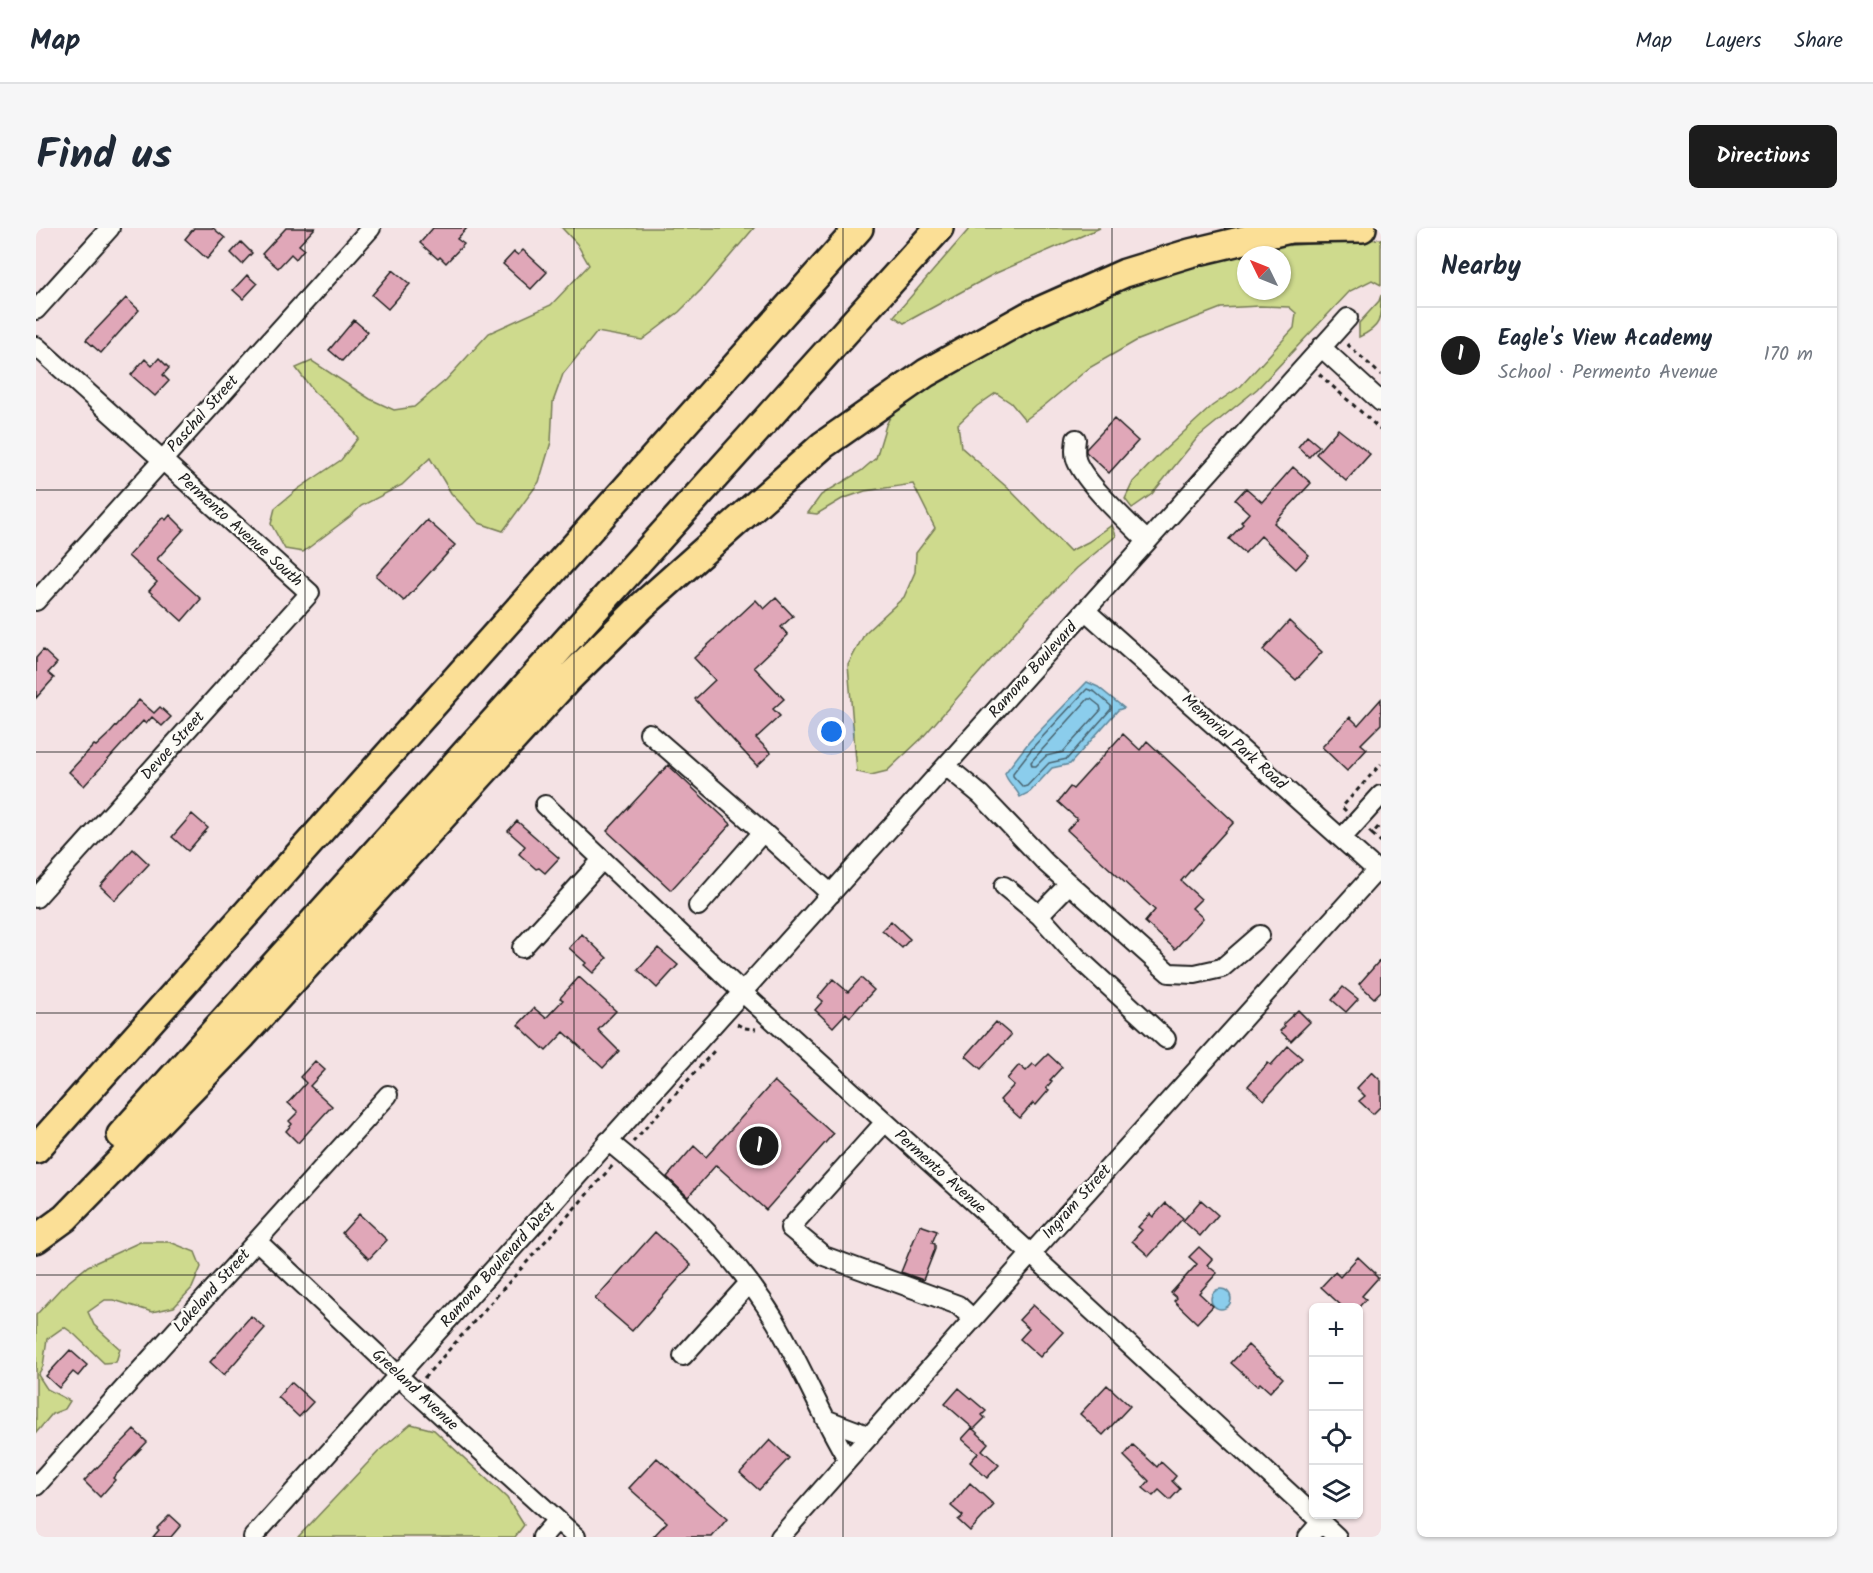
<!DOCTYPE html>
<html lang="en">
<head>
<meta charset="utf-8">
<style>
	:root { --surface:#fff; --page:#f6f6f7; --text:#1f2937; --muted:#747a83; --line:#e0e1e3; --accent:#1c1c1c }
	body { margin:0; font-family:Kalam,sans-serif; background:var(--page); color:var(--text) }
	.controls { position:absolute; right:18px; bottom:18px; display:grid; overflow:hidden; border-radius:9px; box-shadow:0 2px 4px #0004 }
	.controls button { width:54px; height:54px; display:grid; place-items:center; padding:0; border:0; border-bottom:2px solid var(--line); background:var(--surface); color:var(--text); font:30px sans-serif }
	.compass { position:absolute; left:1201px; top:18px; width:54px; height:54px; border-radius:50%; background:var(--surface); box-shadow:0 2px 4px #0004; rotate:313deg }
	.you { position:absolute; left:796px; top:504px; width:21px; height:21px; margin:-15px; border:4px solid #fff; border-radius:50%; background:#1a73e8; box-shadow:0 0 0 9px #1a73e833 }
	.badge { display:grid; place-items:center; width:39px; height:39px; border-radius:50%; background:var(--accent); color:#fff; font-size:20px; font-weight:700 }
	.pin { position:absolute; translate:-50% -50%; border:3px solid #fff; box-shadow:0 2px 6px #0006 }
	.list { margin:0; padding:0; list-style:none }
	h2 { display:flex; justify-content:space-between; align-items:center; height:78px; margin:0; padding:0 24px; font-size:26px }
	h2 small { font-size:20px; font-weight:400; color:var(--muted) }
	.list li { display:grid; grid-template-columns:39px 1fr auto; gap:18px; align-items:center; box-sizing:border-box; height:96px; padding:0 24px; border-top:2px solid var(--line) }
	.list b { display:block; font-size:22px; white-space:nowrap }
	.list p { margin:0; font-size:20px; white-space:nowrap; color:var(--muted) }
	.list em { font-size:20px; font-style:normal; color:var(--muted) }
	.icon { flex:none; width:33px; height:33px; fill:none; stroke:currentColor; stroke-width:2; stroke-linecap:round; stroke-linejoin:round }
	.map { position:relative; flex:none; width:1345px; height:1309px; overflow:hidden; border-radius:9px }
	header { display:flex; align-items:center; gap:36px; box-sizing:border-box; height:84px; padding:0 30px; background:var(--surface); border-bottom:2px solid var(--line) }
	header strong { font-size:28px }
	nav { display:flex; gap:33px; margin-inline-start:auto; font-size:21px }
	.intro { display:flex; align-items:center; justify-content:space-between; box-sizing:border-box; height:144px; padding:0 36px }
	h1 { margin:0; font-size:42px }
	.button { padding:15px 27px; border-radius:9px; background:var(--accent); color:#fff; font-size:21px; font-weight:700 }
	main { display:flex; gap:36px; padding:0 36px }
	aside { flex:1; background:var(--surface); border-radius:9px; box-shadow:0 2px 4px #0004 }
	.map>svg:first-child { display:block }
</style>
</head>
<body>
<header>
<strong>Map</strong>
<nav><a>Map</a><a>Layers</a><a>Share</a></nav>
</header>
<div class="intro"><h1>Find us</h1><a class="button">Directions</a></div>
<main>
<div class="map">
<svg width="1345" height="1309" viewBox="0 0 1345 1309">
	<rect width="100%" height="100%" fill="#f4e2e4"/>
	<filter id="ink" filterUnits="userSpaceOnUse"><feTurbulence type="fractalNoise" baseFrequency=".0167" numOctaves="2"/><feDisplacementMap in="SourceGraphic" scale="12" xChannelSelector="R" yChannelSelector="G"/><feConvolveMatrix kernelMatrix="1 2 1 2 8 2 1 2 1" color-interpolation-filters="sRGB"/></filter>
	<g filter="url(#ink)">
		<!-- green -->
		<path fill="#ceda8d" stroke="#757b54" stroke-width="1.5" fill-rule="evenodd" d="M 526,0 L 718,0 L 665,62 L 643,84 L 606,112 L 561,104 L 527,146 L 517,174 L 515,214 L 503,254 L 467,303 L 443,295 L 415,265 L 394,230 L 366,257 L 325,278 L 316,287 L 267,324 L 249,321 L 235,296 L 239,280 L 262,261 L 305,232 L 322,210 L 308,190 L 278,164 L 260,140 L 276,133 L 334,171 L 358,182 L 378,179 L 410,152 L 453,105 L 515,77 L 553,37 L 541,16 Z
			M 934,0 L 1064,0 L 958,46 L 868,95 L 858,88 Z
			M 1345,11 L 1345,57 L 1336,52 L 1314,63 L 1221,161 L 1162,209 L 1116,266 L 1096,280 L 1089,271 L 1097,254 L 1123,227 L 1176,178 L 1205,158 L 1258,100 L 1260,85 L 1253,79 L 1224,78 L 1185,80 L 1100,113 L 1053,140 L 1009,177 L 989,192 L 975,175 L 960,165 L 941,178 L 922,196 L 925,219 L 973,261 L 1034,323 L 1052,314 L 1076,297 L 1080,308 L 1041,340 L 994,387 L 886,510 L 851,543 L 835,547 L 821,544 L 812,437 L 829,405 L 868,369 L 879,344 L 880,325 L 899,300 L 877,256 L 829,263 L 806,271 L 781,286 L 772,285 L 785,267 L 825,243 L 840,230 L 850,197 L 862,174 L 1049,68 L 1202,21 ZM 1210,27 L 1246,27 L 1246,63 L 1210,63 Z
			M 1345,67 C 1345,92 1345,99 1323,109 L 1323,95 L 1343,73 Z
			M 104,1014 L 134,1014 L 159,1024 L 165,1039 L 156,1060 L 138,1079 L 116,1084 L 78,1072 L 69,1072 L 52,1084 L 58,1097 L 84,1121 L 80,1134 L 68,1135 L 38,1106 L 28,1099 L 11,1111 L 7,1138 L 2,1147 L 11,1161 L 34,1173 L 29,1181 L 16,1186 L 0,1205 L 0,1087 L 25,1060 L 52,1038 Z
			M 375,1196 L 398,1202 L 471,1270 L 488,1297 L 479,1309 L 262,1309 L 344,1222 Z"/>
		<!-- water -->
		<path fill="#8bcdec" stroke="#5f8699" stroke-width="1.5" d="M 1051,454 L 1062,459 L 1088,480 L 1082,482 L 1034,536 L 1016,540 L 994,564 L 984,569 C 981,560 970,554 969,545 L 993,514 Z
			M1175 1071a10 10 0 1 1 20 0a10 10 0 1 1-20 0Z"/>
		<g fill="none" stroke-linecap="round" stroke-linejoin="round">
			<!-- shore -->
			<path stroke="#48636f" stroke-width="1.5" d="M 1051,461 L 1059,464 L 1075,478 L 1075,481 L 1031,531 L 1013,535 L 991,558 L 987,559 L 977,548 L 977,545 L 998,518 Z
				M 1052,471 L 1055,471 L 1064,478 L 1065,482 L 1027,524 L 1010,528 L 1000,538 L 996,538 L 995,534 Z"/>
		</g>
		<!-- building -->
		<path fill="#e0a7b8" stroke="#1c1c1c" stroke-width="1.5" d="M 158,0 L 177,0 L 189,10 L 171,31 L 149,11 Z
			M 250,0 L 279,0 L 263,17 L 268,21 L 260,31 L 255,26 L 242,40 L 226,26 Z
			M 397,0 L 431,0 L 421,11 L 428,16 L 410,35 L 404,29 L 402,31 L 384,15 Z
			M 205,14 L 216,25 L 206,36 L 195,25 Z
			M 487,22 L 511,44 L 495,61 L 467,36 L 478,24 L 482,27 Z
			M 357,42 L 374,56 L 352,81 L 336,67 Z
			M 211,47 L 221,56 L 207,71 L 197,62 Z
			M 90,70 L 103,82 L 65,125 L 50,112 Z
			M 318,92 L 332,104 L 306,133 L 293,122 Z
			M 123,130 L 133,140 L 127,147 L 133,153 L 119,168 L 95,147 L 109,131 L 116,138 Z
			M 1078,191 L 1102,213 L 1073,245 L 1050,224 L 1050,221 Z
			M 1302,201 L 1334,226 L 1310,253 L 1280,226 Z
			M 1271,208 L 1283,218 L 1273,229 L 1262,219 Z
			M 1257,239 L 1275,255 L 1238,295 L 1273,327 L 1260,341 L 1225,308 L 1209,325 L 1193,311 L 1207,296 L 1205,294 L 1213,285 L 1199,272 L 1210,260 L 1226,274 Z
			M 134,287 L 148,301 L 121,331 L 165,371 L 146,393 L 113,363 L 121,354 L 92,328 L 127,289 L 130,292 Z
			M 391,292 L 419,317 L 368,373 L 340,348 Z
			M 740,370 L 757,388 L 745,399 L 752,407 L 718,439 L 748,471 L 737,481 L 744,488 L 720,510 L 735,525 L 721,538 L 659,471 L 679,452 L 658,430 L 720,372 L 728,381 Z
			M 1253,393 L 1286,424 L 1260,452 L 1227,422 Z
			M 7,422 L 21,435 L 12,445 L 18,450 L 0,470 L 0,430 Z
			M 1345,471 L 1345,496 L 1325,516 L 1331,521 L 1311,543 L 1286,519 L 1314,489 L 1322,497 Z
			M 103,472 L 118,485 L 124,479 L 135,489 L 126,498 L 116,489 L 110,496 L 107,493 L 48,558 L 33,544 L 58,517 L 60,518 L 75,504 Z
			M 1087,506 L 1104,522 L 1111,513 L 1198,594 L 1145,653 L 1165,671 L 1156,680 L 1167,690 L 1139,721 L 1109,694 L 1119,682 L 1031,602 L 1041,591 L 1022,574 L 1034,559 L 1037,561 Z
			M 632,537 L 695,596 L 635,662 L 571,603 Z
			M 156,586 L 172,600 L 152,623 L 136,609 Z
			M 481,593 L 523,630 L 509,645 L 503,640 L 500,641 L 483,626 L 489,618 L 472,603 Z
			M 97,621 L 113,636 L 79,672 L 64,658 Z
			M 855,693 L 874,711 L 866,720 L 846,702 Z
			M 546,706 L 571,730 L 557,745 L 548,737 L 550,735 L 533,720 Z
			M 622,720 L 642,737 L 621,760 L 602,742 Z
			M 1345,731 L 1345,763 L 1338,770 L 1323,756 Z
			M 543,749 L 580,783 L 562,802 L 583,823 L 567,840 L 528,804 L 510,823 L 482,797 L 498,780 L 510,790 L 527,772 L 524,770 Z
			M 825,750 L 838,762 L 814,789 L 810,785 L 797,799 L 779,782 L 787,773 L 782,769 L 797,751 L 812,764 Z
			M 1307,759 L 1322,771 L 1310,784 L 1296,772 Z
			M 1262,782 L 1274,794 L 1255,813 L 1244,803 L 1249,798 L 1247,796 Z
			M 960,794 L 975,807 L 945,841 L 930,828 Z
			M 1252,818 L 1266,830 L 1228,872 L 1212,858 L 1232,835 L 1235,837 Z
			M 1012,826 L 1026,839 L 1014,852 L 1016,853 L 1010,860 L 1013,862 L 1000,877 L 997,875 L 984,890 L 964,872 L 978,857 L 971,851 L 983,837 L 990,843 L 997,836 L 1000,838 Z
			M 279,833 L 289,842 L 274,858 L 296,878 L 262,915 L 250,903 L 256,896 L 253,893 L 262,884 L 252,875 L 270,855 L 264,849 Z
			M 1336,844 L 1345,853 L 1345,878 L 1337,886 L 1323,873 L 1329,868 L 1321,860 Z
			M 738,853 L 797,906 L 730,982 L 680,937 L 652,969 L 631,949 L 658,918 L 670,929 Z
			M 1165,972 L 1182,987 L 1164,1008 L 1147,993 Z
			M 1130,975 L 1147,990 L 1113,1028 L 1096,1013 L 1106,1002 L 1102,999 L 1114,986 L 1117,989 Z
			M 323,986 L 351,1012 L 333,1031 L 306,1005 Z
			M 884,997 L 901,1003 L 896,1015 L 899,1016 L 899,1021 L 887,1052 L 865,1044 Z
			M 619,1004 L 655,1037 L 596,1103 L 559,1071 Z
			M 1163,1019 L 1176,1031 L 1171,1037 L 1181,1045 L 1163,1065 L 1177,1078 L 1161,1095 L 1138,1073 L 1141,1070 L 1135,1065 L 1161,1036 L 1153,1029 Z
			M 1322,1029 L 1339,1045 L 1338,1046 L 1342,1050 L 1326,1068 L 1330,1071 L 1322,1080 L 1308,1080 L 1285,1059 L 1299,1044 L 1304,1049 Z
			M 997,1077 L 1027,1104 L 1004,1129 L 984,1111 L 993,1101 L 983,1092 Z
			M 215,1088 L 229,1100 L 188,1147 L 174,1134 Z
			M 1212,1117 L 1247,1150 L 1234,1164 L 1224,1155 L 1221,1158 L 1195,1135 Z
			M 34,1122 L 51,1137 L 42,1148 L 37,1144 L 23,1160 L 10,1148 Z
			M 255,1154 L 277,1174 L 263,1189 L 242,1169 Z
			M 1071,1157 L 1094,1178 L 1067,1207 L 1044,1186 Z
			M 923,1160 L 950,1183 L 946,1187 L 949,1190 L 938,1201 L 909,1176 Z
			M 936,1200 L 952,1215 L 946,1222 L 963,1237 L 951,1250 L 934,1234 L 942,1225 L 926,1211 Z
			M 98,1202 L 111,1214 L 77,1250 L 79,1252 L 64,1269 L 48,1253 Z
			M 734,1212 L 753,1230 L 723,1262 L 704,1245 Z
			M 1097,1217 L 1121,1239 L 1125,1234 L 1140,1248 L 1136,1253 L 1144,1261 L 1134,1272 L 1123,1262 L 1117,1268 L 1107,1260 L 1113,1253 L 1088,1228 Z
			M 621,1230 L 691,1291 L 676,1309 L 617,1309 L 631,1294 L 593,1260 Z
			M 934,1255 L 958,1277 L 934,1303 L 922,1292 L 927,1288 L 915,1278 Z
			M 134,1287 L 145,1297 L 135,1309 L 117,1309 L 123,1302 L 121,1300 Z"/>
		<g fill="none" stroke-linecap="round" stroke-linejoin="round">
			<!-- minor casing -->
			<g stroke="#1c1c1c" stroke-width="22">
				<path id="minor" d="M 0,82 L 74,0
					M 0,118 L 274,365 L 0,670
					M 1285,119 L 1345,174
					M 1040,211 C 1039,219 1038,227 1041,234 C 1051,257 1093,295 1111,313
					M 0,373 L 335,0
					M 1050,383 L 1345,646
					M 613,505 L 727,604
					M 910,538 L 945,567 L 1010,635 L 1133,745 L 1159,746 L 1186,740 L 1224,707
					M 509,577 L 706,764 L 995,1026 L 1301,1309
					M 1306,610 L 1345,567
					M 1033,656 L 1003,687 L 1040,728 L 1130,811
					M 968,658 L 1003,687
					M 662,678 L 727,604 L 795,666
					M 486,720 L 566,632
					M 849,894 L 754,1000 L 788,1028 L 922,1077 L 937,1091
					M 572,913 C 635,964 698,1024 740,1094 C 766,1139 785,1187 812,1232
					M 221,1013 L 342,1127 L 362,1148 L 540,1309
					M 647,1128 L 713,1055
					M 789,1191 L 834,1208
					M 0,1258 L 352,867
					M 217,1309 L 1312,90
					M 506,1309 L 521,1292
					M 744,1309 L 985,1037 L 1341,642
					M 1272,1309 L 1285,1294"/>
			</g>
			<!-- highway casing -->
			<g stroke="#1c1c1c" stroke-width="32">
				<path id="highway" d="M 1254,1 L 1326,0
					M 85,907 L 903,0
					M 0,921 L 823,0
					M 0,1011 L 29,990 L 207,807 L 532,451 L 607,377 L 787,217 L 890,145 L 992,88 L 1089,45 L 1154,25 L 1258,0"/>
			</g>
			<!-- path -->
			<path stroke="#1c1c1c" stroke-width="3" stroke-dasharray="4.5 4.5" stroke-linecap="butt" d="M 1311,116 L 1345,147
				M 1283,146 L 1345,202
				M 1310,583 L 1306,579 L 1345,536
				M 1333,603 L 1336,606 L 1345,596
				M 1336,606 L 1345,614
				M 701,796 L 708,800 L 720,801
				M 597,914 L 678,823
				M 388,1150 L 577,937"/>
			<!-- minor -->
			<use href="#minor" stroke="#fdfcf7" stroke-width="18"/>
			<!-- highway -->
			<use href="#highway" stroke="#fbdf96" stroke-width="27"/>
		</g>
	</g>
	<!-- grid -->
	<path fill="none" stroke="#1c1c1c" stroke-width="1.5" stroke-opacity="0.55" d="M 269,0 L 269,1309M 538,0 L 538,1309M 807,0 L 807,1309M 1076,0 L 1076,1309M 0,262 L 1345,262M 0,524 L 1345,524M 0,785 L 1345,785M 0,1047 L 1345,1047"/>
	<g text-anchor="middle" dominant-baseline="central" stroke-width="5" stroke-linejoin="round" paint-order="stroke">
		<!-- street labels -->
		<g font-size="16" fill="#1c1c1c" stroke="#fdfcf7">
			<text transform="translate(167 186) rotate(-48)">Paschal Street</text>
			<text transform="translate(204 302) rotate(42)">Permento Avenue South</text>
			<text transform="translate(997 442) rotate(-48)">Ramona Boulevard</text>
			<text transform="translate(1198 514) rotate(42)">Memorial Park Road</text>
			<text transform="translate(137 518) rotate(-48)">Devoe Street</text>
			<text transform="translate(904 944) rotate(42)">Permento Avenue</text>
			<text transform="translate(1041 974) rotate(-48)">Ingram Street</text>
			<text transform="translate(462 1037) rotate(-48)">Ramona Boulevard West</text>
			<text transform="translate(176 1063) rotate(-48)">Lakeland Street</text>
			<text transform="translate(379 1162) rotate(43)">Greeland Avenue</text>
		</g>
	</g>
</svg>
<div class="controls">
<button>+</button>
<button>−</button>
<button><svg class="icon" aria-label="locate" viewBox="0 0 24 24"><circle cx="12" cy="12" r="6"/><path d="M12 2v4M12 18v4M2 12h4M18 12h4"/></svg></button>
<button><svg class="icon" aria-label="layers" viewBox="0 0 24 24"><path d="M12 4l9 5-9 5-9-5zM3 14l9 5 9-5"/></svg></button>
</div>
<svg class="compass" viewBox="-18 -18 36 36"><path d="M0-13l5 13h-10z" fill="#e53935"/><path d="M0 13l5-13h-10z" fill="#747a83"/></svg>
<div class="you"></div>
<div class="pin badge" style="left:723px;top:918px">1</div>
</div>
<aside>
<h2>Nearby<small></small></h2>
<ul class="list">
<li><span class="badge">1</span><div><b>Eagle's View Academy</b><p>School · Permento Avenue</p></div><em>170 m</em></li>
</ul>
</aside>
</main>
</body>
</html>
